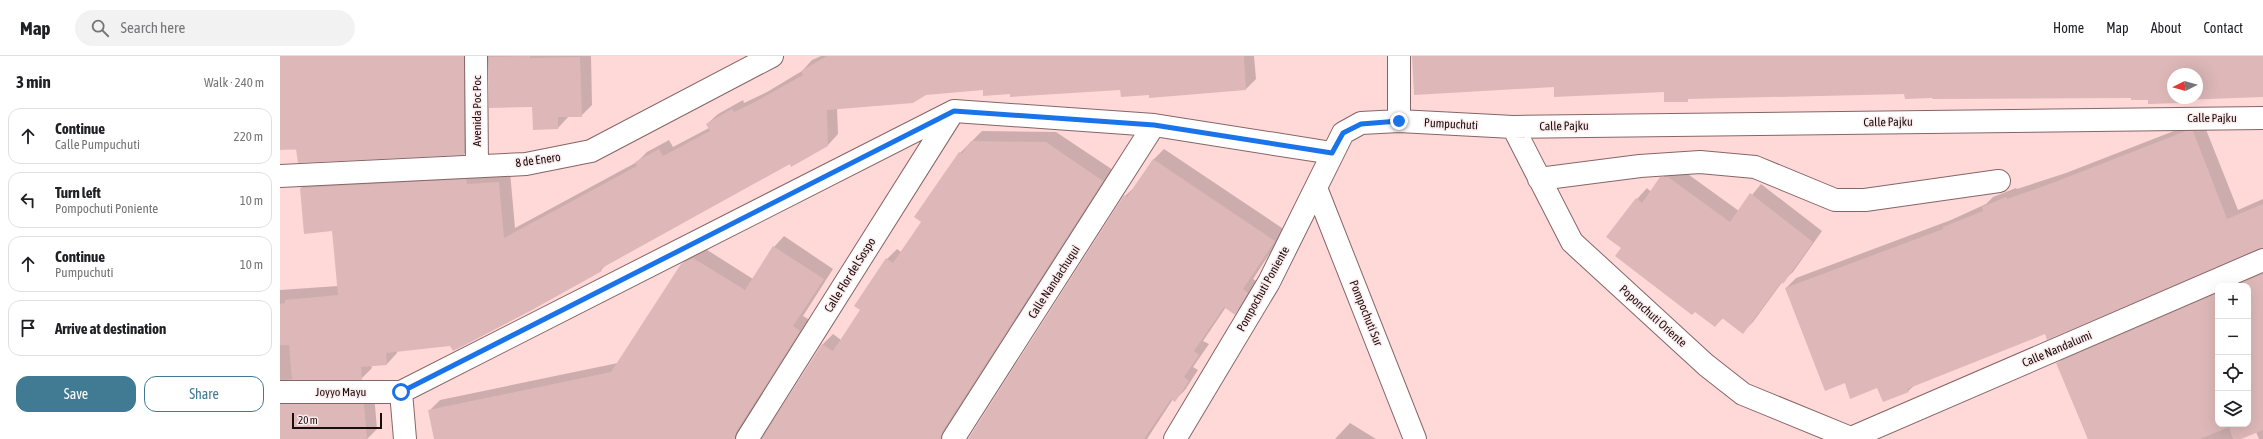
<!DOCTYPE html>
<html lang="en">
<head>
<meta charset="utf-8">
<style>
	:root { --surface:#fff; --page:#f2f2f2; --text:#202124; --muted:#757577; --line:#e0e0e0; --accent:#407b93 }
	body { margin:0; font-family:"Asap Condensed",sans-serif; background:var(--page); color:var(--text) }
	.controls { position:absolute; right:12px; bottom:12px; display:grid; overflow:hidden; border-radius:8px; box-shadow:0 4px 16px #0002 }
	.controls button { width:36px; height:36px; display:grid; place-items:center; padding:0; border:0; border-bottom:1px solid var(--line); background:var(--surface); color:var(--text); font:20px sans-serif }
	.compass { position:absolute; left:1887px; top:12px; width:36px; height:36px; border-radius:50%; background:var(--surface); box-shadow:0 4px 16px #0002; rotate:265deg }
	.scale { position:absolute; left:12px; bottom:10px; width:90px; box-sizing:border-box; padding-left:4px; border:2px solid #1a0d0e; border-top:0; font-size:11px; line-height:14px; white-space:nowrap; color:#1a0d0e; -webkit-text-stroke:3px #fcebec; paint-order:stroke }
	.stop { position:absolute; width:12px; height:12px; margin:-9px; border:3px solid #1a73e8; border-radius:50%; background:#fff }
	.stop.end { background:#1a73e8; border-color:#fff; box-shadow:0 1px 4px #0008 }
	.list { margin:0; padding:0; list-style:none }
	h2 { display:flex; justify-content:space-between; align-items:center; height:52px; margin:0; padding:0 16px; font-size:17px }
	h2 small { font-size:13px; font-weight:400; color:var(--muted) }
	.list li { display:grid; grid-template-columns:26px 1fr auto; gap:12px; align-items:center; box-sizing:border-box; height:56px; margin:0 8px 8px; padding:0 8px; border:1px solid var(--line); border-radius:12px }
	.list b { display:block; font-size:15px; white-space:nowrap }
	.list p { margin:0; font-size:13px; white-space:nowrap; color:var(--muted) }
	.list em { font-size:13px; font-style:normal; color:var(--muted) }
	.actions { display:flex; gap:8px; padding:12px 16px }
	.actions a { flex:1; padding:9px 0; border:1px solid var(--accent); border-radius:12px; text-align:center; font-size:14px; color:var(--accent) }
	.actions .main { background:var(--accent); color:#fff }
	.icon { flex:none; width:22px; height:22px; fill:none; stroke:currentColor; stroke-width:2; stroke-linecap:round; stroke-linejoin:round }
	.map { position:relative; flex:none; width:1983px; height:383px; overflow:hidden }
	header { display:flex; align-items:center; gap:24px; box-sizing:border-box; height:56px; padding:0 20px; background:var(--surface); border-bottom:1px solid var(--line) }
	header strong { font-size:19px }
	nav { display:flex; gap:22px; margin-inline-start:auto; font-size:14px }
	.search { width:280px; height:36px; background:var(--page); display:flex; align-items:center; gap:10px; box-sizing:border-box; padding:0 14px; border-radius:22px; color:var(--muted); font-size:15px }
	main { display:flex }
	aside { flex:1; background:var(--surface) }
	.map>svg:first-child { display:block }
</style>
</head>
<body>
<header>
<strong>Map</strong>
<div class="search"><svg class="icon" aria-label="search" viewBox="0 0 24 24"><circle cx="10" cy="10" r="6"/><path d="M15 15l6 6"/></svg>Search here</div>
<nav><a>Home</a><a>Map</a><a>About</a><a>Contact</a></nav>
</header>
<main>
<aside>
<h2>3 min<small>Walk · 240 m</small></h2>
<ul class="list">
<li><svg class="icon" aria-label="ahead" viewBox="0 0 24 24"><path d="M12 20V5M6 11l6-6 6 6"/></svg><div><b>Continue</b><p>Calle Pumpuchuti</p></div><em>220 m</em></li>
<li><svg class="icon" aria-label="left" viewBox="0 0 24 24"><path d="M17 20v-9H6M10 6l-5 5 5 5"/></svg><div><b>Turn left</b><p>Pompochuti Poniente</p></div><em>10 m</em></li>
<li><svg class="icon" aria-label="ahead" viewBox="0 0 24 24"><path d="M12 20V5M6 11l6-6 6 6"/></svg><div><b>Continue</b><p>Pumpuchuti</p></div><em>10 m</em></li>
<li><svg class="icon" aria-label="arrive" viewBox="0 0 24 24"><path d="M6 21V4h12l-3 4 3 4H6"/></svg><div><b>Arrive at destination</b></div></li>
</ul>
<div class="actions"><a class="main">Save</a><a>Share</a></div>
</aside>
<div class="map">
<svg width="1983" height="383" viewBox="0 0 1983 383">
	<rect width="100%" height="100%" fill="#ffd8d8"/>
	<!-- shadow -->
	<path fill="#0003" d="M 0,0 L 194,0 L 194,87 L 184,98 L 0,93 Z
		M 208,0 L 311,0 L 312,49 L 301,60 L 289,60 L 278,72 L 253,50 L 210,51 Z
		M 541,0 L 974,0 L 976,23 L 966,33 L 870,38 L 841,33 L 731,37 L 704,33 L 646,38 L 557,52 L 558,78 L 548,89 L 510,107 L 328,207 L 321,214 L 170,288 L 117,294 L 117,297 L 107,308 L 91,309 L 92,312 L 81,323 L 0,324 L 0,234 L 58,230 L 53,174 L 25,177 L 21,132 L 31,121 L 230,116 L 235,172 L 357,106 L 367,96 L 389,84 L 393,91 L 429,72 L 427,68 L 438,58 L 463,44 L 464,47 L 487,36 L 522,15 L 532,4 Z
		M 1917,66 L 1923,66 L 1958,154 L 1983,143 L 1983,191 L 1635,329 L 1628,335 L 1565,326 L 1506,232 L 1516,222 L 1671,164 L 1706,148 L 1713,141 L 1736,132 L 1737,133 L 1786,117 Z
		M 702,75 L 776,76 L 833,114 L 676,383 L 481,383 L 542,289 L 553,278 L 561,284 L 581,254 L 607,203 L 617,193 L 621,196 L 642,166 L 680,97 Z
		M 884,93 L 1005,174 L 973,223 L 978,226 L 965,247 L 955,257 L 946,251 L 923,285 L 929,288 L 913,311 L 918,314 L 905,334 L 895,344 L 893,343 L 867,383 L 689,383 L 845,140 L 856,130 L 874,103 Z
		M 1392,111 L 1398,111 L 1459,155 L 1481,128 L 1542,175 L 1513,216 L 1503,225 L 1473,266 L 1463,276 L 1443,262 L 1435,270 L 1342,192 L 1357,143 L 1367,132 L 1371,136 Z
		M 504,180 L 553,213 L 523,260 L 530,264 L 470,383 L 155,383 L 149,355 L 160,344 L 338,307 L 402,208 L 412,198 L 424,192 L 473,223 L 494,191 Z
		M 1983,213 L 1983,383 L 1979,383 L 1976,376 L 1958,383 L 1808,383 L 1778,307 L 1788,297 L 1938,232 L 1938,368 L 1968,368 L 1968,230 L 1943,230 Z
		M 0,332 L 94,338 L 97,373 L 87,383 L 0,383 Z
		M 1070,367 L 1096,383 L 1055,383 Z"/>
	<!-- building -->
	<path fill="#deb8b9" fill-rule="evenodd" d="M 0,0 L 184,0 L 184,99 L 18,107 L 16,93 L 0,94 Z
		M 250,0 L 250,2 L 300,1 L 302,61 L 278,61 L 278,73 L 253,74 L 252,51 L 209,52 L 209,1 Z
		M 547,0 L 964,0 L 966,34 L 869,42 L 869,39 L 841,41 L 840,34 L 730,41 L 730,38 L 703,40 L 703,34 L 646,39 L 633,47 L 547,54 L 548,90 L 511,111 L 510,108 L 320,213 L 322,215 L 252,254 L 189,287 L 173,295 L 170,290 L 106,297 L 107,309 L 81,311 L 82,324 L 12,324 L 9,289 L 0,289 L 0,248 L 5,247 L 5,244 L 58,239 L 52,175 L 24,178 L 20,132 L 186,123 L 187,128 L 219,126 L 224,182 L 357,110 L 355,106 L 379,93 L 383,100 L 430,75 L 426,68 L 452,53 L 454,56 L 475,46 L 523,19 L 521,15 Z
		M 1132,0 L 1983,0 L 1983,41 L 1901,44 L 1902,47 L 1868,48 L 1868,44 L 1851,44 L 1851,42 L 1653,43 L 1652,42 L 1625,43 L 1624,38 L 1408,43 L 1408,46 L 1384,46 L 1384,36 L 1274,41 L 1274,31 L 1134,39 ZM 1893,18 L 1917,18 L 1917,42 L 1893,42 Z
		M 1906,75 L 1913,75 L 1947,163 L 1983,148 L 1983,192 L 1767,284 L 1765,278 L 1627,333 L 1629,336 L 1603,346 L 1597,332 L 1570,343 L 1565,327 L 1545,335 L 1505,232 L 1663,173 L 1663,171 L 1703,155 L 1702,151 L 1726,141 L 1727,143 L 1775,126 Z
		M 691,85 L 766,86 L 823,125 L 662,376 L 661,383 L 482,383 L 542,288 L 553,295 L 580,254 L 574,250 L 606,202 L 613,207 L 641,166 L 634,161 L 679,96 L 682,98 Z
		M 873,103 L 995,185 L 963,233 L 968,237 L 955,259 L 944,251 L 914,295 L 919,299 L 904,321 L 909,325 L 895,346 L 891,343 L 864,383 L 688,383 L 844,139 L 847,141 Z
		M 1380,121 L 1388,121 L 1450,166 L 1470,137 L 1533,186 L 1503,228 L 1502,225 L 1463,278 L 1442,262 L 1435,271 L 1415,256 L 1412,259 L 1335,200 L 1341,192 L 1326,181 L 1356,142 L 1362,147 Z
		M 493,190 L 544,223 L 513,270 L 520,275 L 456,376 L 455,383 L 154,383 L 148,354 L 331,316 L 401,208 L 413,202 L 465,234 Z
		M 1983,218 L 1983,374 L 1961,383 L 1953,383 L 1949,371 L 1920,383 L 1808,383 L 1776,307 L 1938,237 L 1938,368 L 1968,368 L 1968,230 L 1954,230 Z
		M 0,348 L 84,348 L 87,383 L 0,383 Z"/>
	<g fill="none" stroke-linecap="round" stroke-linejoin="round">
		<!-- minor casing -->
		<g stroke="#876566" stroke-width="24">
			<path id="minor" d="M 196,0 L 197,109
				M 1119,0 L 1119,65
				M 1233,71 L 1292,186 L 1426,309 L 1463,338 L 1573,383
				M 0,120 L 246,108 L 311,95 L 492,0
				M 1259,123 L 1360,110 L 1420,106 L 1475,111 L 1555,144 L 1585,144 L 1719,125
				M 1036,132 L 1135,383
				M 0,336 L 121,336 L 674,55 L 874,69 L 1052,97
				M 121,336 L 125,383
				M 1571,382 L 1983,204
				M 467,383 L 673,56
				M 673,383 L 874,69
				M 895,383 L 989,226 L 1063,77 L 1081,67 L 1119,65 L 1233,71 L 1983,62"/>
		</g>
		<!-- minor -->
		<use href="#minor" stroke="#fff" stroke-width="22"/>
	</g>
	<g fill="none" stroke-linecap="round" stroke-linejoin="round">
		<!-- route -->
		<path stroke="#1a73e8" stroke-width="5" d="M 121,336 L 674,55 L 874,69 L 1052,97 L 1063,77 L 1081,68 L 1119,65"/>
	</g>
	<g text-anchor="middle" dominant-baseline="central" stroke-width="3" stroke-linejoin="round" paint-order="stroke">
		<!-- street labels -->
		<g font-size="12" fill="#1a0d0e" stroke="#fcebec">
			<text transform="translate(197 55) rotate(-90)">Avenida Poc Poc</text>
			<text x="1932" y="62">Calle Pajku</text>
			<text transform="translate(1608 66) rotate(-1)">Calle Pajku</text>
			<text transform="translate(1171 68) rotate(3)">Pumpuchuti</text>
			<text transform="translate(1284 70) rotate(-1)">Calle Pajku</text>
			<text transform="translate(258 104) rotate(-8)">8 de Enero</text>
			<text transform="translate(570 219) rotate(-58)">Calle Flor del Sospo</text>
			<text transform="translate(774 226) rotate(-57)">Calle Nandachuqui</text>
			<text transform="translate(983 233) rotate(-61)">Pompochuti Poniente</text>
			<text transform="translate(1086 257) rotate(68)">Pompochuti Sur</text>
			<text transform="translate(1373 260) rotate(42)">Poponchuti Oriente</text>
			<text transform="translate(1777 293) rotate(-23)">Calle Nandalumi</text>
			<text x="61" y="336">Joyyo Mayu</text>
		</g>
	</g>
</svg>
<div class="controls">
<button>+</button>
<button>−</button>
<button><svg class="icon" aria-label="locate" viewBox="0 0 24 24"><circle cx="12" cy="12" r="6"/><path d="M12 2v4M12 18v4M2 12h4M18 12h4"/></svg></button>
<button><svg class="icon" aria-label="layers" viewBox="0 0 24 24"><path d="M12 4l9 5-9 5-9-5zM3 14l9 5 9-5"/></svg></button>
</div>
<svg class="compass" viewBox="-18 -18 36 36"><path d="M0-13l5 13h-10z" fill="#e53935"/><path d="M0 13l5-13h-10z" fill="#757577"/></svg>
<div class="scale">20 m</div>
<div class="stop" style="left:121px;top:336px"></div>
<div class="stop end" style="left:1119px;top:65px"></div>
</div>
</main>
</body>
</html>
